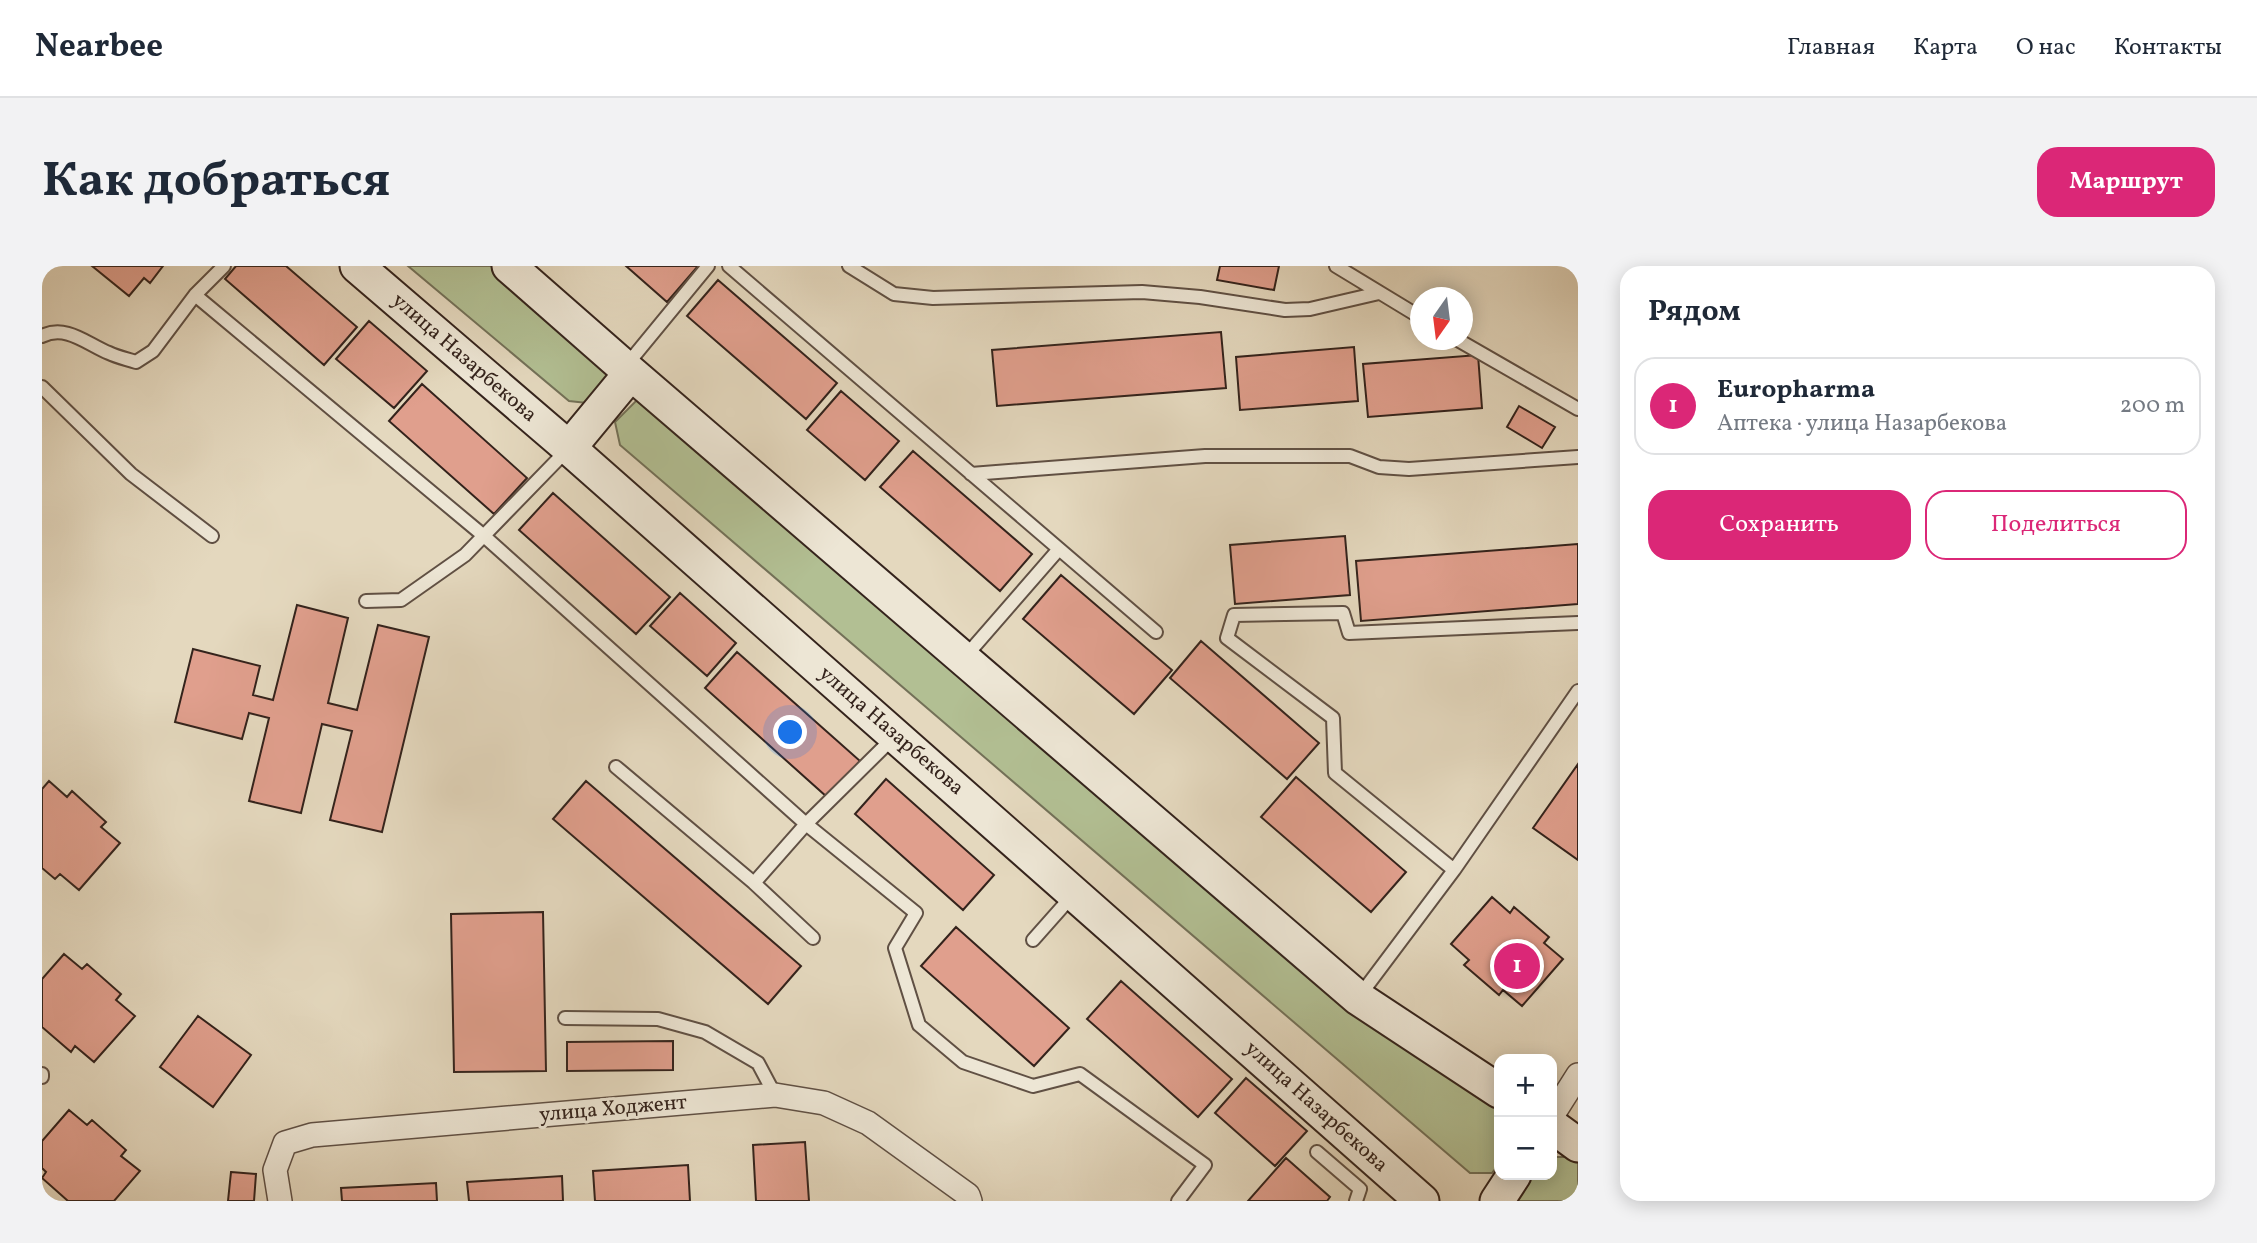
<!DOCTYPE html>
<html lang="ru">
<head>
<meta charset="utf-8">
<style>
	:root { --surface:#fff; --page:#f2f2f3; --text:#1f2937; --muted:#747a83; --line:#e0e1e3; --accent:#db2777 }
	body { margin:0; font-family:Vollkorn,serif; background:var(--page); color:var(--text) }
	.controls { position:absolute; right:21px; bottom:21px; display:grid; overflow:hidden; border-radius:14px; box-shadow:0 4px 18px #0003 }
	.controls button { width:63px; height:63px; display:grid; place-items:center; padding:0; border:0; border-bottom:2px solid var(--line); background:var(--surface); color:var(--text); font:35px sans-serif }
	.compass { position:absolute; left:1368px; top:21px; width:63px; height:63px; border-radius:50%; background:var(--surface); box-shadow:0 4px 18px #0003; rotate:194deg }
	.you { position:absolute; left:749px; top:467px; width:24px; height:24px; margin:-18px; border:5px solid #fff; border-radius:50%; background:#1a73e8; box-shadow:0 0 0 10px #1a73e833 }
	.badge { display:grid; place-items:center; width:46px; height:46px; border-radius:50%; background:var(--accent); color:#fff; font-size:23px; font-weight:700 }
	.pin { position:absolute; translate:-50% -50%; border:4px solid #fff; box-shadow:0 2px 7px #0006 }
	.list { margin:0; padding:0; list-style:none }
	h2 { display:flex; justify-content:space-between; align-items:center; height:91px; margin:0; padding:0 28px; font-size:30px }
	h2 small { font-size:23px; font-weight:400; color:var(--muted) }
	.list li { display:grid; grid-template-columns:46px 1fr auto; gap:21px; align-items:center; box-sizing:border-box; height:98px; margin:0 14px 14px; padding:0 14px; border:2px solid var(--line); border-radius:21px }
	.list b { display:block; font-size:26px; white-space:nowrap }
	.list p { margin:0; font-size:23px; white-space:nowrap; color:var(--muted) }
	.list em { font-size:23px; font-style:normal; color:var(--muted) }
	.actions { display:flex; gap:14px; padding:21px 28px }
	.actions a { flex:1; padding:16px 0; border:2px solid var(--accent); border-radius:21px; text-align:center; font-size:24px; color:var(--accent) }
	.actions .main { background:var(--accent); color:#fff }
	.map { position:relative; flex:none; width:1536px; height:935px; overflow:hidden; border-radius:21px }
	header { display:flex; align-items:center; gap:42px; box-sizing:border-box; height:98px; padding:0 35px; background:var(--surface); border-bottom:2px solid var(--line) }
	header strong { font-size:33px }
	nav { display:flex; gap:38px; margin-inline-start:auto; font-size:24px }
	.intro { display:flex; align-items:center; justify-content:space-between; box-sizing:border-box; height:168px; padding:0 42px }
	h1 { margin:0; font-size:49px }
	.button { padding:18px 32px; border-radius:21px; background:var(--accent); color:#fff; font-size:24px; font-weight:700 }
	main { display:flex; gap:42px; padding:0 42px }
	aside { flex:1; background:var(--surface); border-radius:21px; box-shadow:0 4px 18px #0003 }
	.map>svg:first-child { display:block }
</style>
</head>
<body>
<header>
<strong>Nearbee</strong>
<nav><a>Главная</a><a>Карта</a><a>О нас</a><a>Контакты</a></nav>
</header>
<div class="intro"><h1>Как добраться</h1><a class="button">Маршрут</a></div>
<main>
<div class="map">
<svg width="1536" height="935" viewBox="0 0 1536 935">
	<rect width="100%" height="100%" fill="#e4d8be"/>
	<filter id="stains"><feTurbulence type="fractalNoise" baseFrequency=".00286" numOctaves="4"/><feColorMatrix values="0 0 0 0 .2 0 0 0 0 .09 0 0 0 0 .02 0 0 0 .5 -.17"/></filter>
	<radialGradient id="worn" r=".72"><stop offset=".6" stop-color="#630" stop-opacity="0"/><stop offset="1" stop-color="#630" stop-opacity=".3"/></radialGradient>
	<!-- green -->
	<path fill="#b2bf93" stroke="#737158" stroke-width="2" d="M 366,0 L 486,0 L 578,98 L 545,137 L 527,135 Z
		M 603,126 L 1457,839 L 1457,898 L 1450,907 L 1428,907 L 578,179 L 573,156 Z
		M 1510,891 L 1529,891 L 1536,897 L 1536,935 L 1476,935 L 1478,922 L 1487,909 L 1510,909 Z"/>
	<!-- building -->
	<path fill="#e09f8d" stroke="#34231c" stroke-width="2" d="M 50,0 L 121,0 L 108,17 L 102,12 L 87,30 Z
		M 194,0 L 244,0 L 315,61 L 282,99 L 183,13 Z
		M 584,0 L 656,0 L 625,36 Z
		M 1178,0 L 1237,0 L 1232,24 L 1175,14 Z
		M 676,14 L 795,117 L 764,153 L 645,50 Z
		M 327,55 L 385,105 L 352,142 L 294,93 Z
		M 1179,66 L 1184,122 L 955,140 L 950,84 Z
		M 1312,81 L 1316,135 L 1198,144 L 1194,91 Z
		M 1436,89 L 1440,142 L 1326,151 L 1321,98 Z
		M 380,118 L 485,212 L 452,248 L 347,155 Z
		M 799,125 L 857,175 L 823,214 L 765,164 Z
		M 1477,140 L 1513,161 L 1500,182 L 1465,161 Z
		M 871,185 L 990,288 L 958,325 L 838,221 Z
		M 511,227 L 628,331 L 594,368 L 477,264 Z
		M 1303,270 L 1308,329 L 1193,338 L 1188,279 Z
		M 1536,278 L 1536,338 L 1319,355 L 1314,295 Z
		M 1019,309 L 1130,404 L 1092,448 L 981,353 Z
		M 638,327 L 694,377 L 665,410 L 608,360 Z
		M 255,339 L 306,352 L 286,437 L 315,444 L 336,359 L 387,371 L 340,566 L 288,554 L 310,465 L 280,458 L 259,547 L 207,535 L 227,452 L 207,447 L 200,473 L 133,456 L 151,383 L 218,400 L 211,429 L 231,434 Z
		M 1159,375 L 1277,477 L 1245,513 L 1128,412 Z
		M 695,386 L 818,495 L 785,531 L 663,422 Z
		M 1536,498 L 1536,594 L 1491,562 Z
		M 1254,511 L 1364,606 L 1329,646 L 1219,551 Z
		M 844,513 L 952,609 L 921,644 L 813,548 Z
		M 7,515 L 25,531 L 30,525 L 64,556 L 59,561 L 78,577 L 37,624 L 18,608 L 13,613 L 0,602 L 0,523 Z
		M 544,515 L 759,700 L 726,738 L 511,553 Z
		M 1450,631 L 1468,647 L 1472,641 L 1507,671 L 1502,677 L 1521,693 L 1480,740 L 1461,724 L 1457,729 L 1422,699 L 1427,694 L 1409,678 Z
		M 501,646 L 504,805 L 412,806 L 409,648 Z
		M 914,661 L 1027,762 L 992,800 L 879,700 Z
		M 22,688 L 40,703 L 45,698 L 79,728 L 74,734 L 93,750 L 52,796 L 33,780 L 29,786 L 0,761 L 0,713 Z
		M 1079,715 L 1190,813 L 1156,851 L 1045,753 Z
		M 156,750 L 209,789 L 171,841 L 118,801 Z
		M 631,775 L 631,804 L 525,805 L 525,776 Z
		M 1204,812 L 1265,865 L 1233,900 L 1173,847 Z
		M 27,844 L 45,859 L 50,854 L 84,884 L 79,890 L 98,905 L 72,935 L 26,935 L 0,912 L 4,906 L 0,902 L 0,875 Z
		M 763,876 L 767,935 L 714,935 L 711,879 Z
		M 1244,892 L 1288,931 L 1285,935 L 1206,935 Z
		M 646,899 L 648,935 L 553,935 L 551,905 Z
		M 189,906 L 214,908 L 212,935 L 186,935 Z
		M 520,910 L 521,935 L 427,935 L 425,916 Z
		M 394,917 L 395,935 L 300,935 L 299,922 Z"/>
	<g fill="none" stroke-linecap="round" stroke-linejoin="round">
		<!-- lane casing -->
		<g stroke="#605044" stroke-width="16">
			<path id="lane" d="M 687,0 L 1114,366
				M 807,0 L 852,28 L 891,32 L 1100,26 L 1158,31 L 1243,44 L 1268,43 L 1337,27
				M 1294,0 L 1378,51
				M 153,29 L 442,270 L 764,558 L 853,470
				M 0,70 C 24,58 45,78 67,87 C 75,91 85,93 94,96 L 111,85 L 153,29 L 182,0
				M 1416,74 L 1536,143
				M 583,101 L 666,0
				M 0,121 L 89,208 L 170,270
				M 929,208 L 1163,190 L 1308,190 L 1337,201 L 1367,203 L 1536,191
				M 324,335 L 359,334 L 423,289 L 527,182
				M 923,391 L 1017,283
				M 574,501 L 712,617 L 764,558 L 874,647 L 853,682 L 877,759 L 921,796 L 991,820 L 1038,808 L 1163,899 L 1136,935
				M 1412,604 L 1293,507 L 1291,452 L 1185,372 L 1192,349 L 1301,347 L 1307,367 L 1536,357
				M 712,617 L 771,672
				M 991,674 L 1030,630
				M 1316,732 L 1412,604 L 1536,425
				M 523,752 L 616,753 L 663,766 L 716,797 L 733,829
				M 0,808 L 0,811
				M 1275,886 L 1318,923 L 1314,935"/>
		</g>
		<!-- street casing -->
		<g stroke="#605044" stroke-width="26">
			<path id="street" d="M 1510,850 L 1536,809
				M 238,935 L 233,904 L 243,877 L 270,869 L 733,829 L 782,837 L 826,857 L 926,929 L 928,935"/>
		</g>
		<!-- secondary casing -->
		<g stroke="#34231c" stroke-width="37">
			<path id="secondary" d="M 315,0 L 527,182 L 1380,935
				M 467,0 L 589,107 L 1316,732 L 1457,825
				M 527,182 L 589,107
				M 1510,860 L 1536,879
				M 1455,935 L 1472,909"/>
		</g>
		<!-- lane -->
		<use href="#lane" stroke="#ede6d5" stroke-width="12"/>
		<!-- street -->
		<use href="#street" stroke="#ede6d5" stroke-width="23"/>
		<!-- secondary -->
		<use href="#secondary" stroke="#ede6d5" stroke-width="33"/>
	</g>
	<g text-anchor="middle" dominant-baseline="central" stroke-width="6" stroke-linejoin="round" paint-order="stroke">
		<!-- street labels -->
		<g font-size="21" fill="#34231c" stroke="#ede6d5">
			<text transform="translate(422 92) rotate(41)">улица Назарбекова</text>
			<text transform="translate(849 465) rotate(41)">улица Назарбекова</text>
			<text transform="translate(1274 841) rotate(42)">улица Назарбекова</text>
			<text transform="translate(571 843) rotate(-5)">улица Ходжент</text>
		</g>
	</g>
	<rect width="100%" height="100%" filter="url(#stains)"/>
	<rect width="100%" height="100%" fill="url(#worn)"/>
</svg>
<div class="controls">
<button>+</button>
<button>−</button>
</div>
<svg class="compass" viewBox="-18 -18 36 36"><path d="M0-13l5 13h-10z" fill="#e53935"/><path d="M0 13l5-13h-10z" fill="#747a83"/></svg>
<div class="you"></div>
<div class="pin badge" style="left:1475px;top:700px">1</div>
</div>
<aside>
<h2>Рядом<small></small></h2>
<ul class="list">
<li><span class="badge">1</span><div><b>Europharma</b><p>Аптека · улица Назарбекова</p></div><em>200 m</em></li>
</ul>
<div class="actions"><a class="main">Сохранить</a><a>Поделиться</a></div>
</aside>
</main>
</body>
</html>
